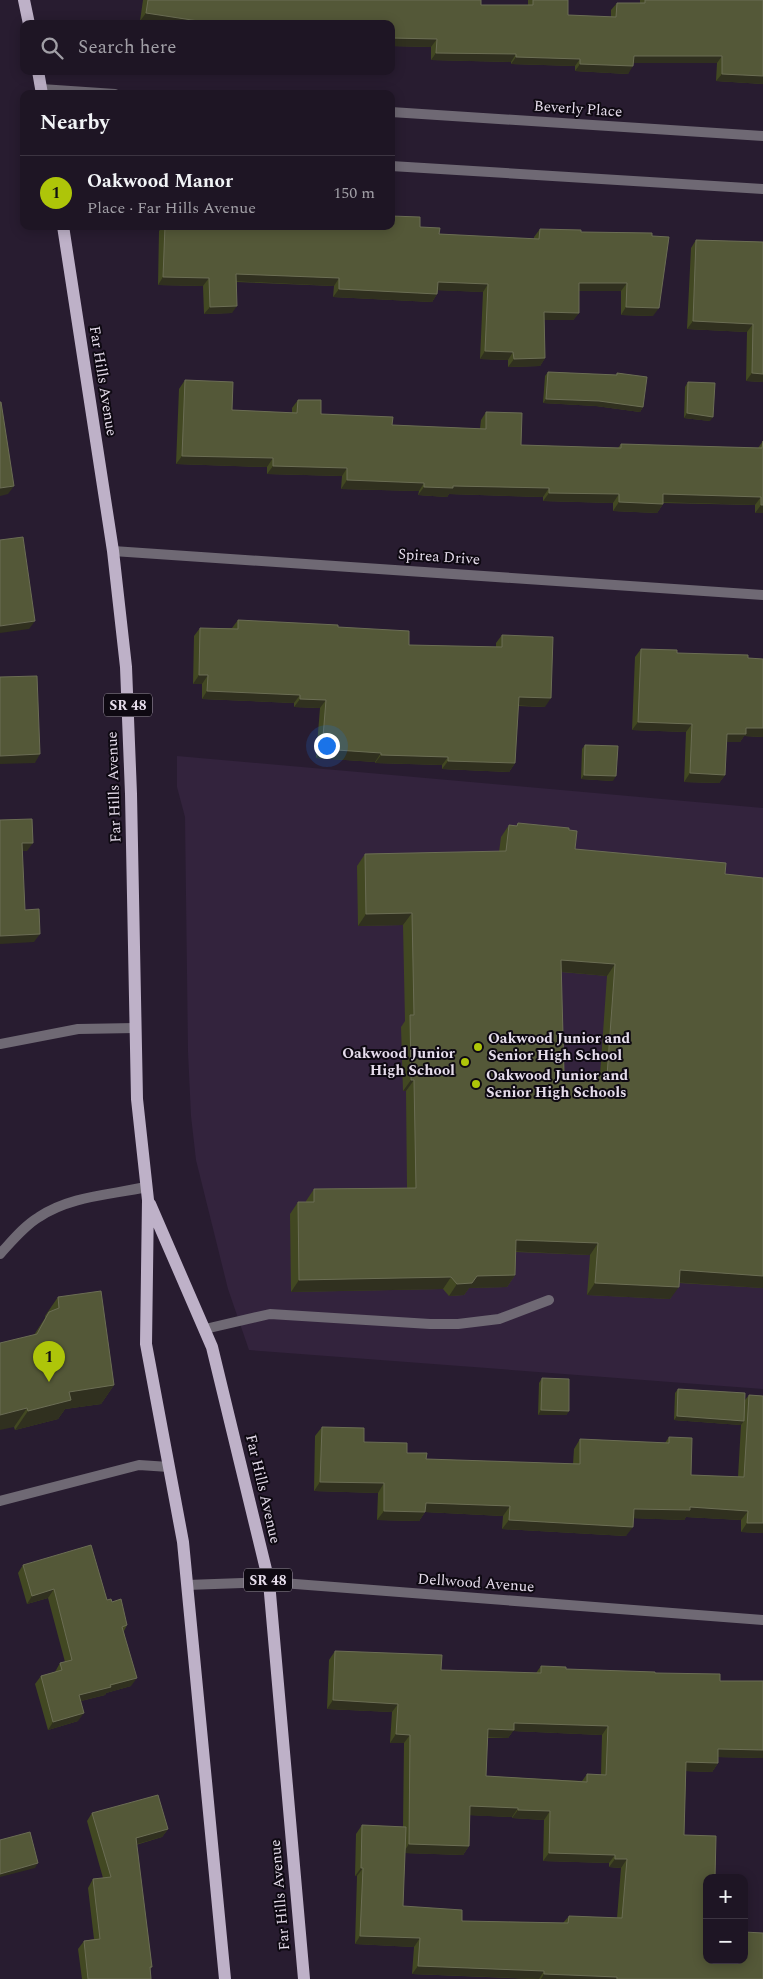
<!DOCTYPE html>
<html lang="en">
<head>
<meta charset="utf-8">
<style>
	:root { --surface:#1e1524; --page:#261e2c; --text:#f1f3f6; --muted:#a19fa6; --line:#3c3441; --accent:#aec509 }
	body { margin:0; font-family:Spectral,serif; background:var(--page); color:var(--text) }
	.controls { position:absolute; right:15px; bottom:15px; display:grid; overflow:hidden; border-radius:10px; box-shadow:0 2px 12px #0003 }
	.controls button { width:45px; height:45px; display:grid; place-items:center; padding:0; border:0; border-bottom:1px solid var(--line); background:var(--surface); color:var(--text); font:25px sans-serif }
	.you { position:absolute; left:326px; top:745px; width:18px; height:18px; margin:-12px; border:4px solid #fff; border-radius:50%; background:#1a73e8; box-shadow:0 0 0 8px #1a73e833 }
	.badge { display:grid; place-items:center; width:32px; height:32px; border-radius:50%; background:var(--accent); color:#111; font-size:16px; font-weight:700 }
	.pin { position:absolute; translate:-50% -41px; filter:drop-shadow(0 1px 2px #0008) }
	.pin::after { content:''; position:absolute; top:26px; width:18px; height:15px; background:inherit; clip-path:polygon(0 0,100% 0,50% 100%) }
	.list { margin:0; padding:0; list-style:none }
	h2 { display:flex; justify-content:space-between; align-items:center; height:65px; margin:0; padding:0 20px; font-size:21px }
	h2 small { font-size:16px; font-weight:400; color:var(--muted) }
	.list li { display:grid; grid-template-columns:32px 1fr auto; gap:15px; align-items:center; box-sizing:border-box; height:75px; padding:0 20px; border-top:1px solid var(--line) }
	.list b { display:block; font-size:19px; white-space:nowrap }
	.list p { margin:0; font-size:16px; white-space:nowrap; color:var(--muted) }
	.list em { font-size:16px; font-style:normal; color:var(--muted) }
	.icon { flex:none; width:28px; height:28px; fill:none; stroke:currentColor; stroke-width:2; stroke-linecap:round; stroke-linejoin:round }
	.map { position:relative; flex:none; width:763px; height:1979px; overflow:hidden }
	.search { position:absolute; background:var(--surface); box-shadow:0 2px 12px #0003; left:20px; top:20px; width:375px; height:55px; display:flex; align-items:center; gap:12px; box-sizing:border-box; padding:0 18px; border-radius:10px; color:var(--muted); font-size:19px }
	.panel { position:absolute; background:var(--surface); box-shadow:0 2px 12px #0003; left:20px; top:90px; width:375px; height:140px; border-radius:10px }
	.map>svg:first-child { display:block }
</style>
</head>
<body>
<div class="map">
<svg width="763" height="1979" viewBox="0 0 763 1979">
	<rect width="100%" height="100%" fill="#281c30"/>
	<!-- built -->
	<path fill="#33233d" d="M 177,756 L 763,808 L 763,1389 L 249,1350 L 228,1289 L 196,1160 L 191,1116 L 188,1052 L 185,817 L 177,787 Z"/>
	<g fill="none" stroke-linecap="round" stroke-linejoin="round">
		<!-- lane -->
		<path stroke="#6f6974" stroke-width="10" d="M 0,1254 C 12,1241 24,1226 39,1217 C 70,1196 110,1195 146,1187
			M 205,1329 L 270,1314 L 430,1324 L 458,1324 L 499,1319 L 549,1300
			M 0,1501 L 139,1465 L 169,1467"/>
		<!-- street -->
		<path stroke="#6f6974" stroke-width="10" d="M 41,89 L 115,94
			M 391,112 L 763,136
			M 391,166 L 763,189
			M 113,551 L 763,595
			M 0,1044 L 78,1029 L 135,1028
			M 187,1585 L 269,1582 L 763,1620"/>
		<!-- primary -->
		<path stroke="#beb1c8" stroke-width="12" d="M 24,0 L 29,24
			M 38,71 L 42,94
			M 63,226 L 113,551 L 126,667 L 131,794 L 137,1099 L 148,1200 L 146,1344 L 183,1542 L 225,1979
			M 150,1204 L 212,1347 L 269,1582 L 304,1979"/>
	</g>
	<!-- wall -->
	<path fill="#424822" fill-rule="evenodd" d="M 143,0 L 481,0 L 481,5 L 528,5 L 528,0 L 568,0 L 568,15 L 611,17 L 611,10 L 617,3 L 640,3 L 640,0 L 763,0 L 763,84 L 716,81 L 717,63 L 633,63 L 628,74 L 575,71 L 575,66 L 511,64 L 511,62 L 431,60 L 431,47 L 391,46 L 391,24 L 140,21 Z
		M 163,226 L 391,226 L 420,227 L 439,234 L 534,239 L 534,237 L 540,229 L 581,232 L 652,233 L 653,316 L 621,315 L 621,291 L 579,291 L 579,313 L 573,320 L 544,320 L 545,358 L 540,366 L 508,367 L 508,360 L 480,359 L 483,292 L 438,290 L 437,294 L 432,302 L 333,297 L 334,286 L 237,282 L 232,313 L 204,314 L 203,286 L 158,285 L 159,231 Z
		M 696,240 L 763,242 L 763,382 L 746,381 L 747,332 L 687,329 L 691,248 Z
		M 548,372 L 616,375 L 617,373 L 643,407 L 640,412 L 596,406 L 543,403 L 545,376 Z
		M 185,380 L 232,410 L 292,413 L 292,408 L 298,400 L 321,414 L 392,425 L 480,429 L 481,420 L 486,412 L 521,445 L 618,448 L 621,444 L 758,448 L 763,441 L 763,513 L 755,513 L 755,505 L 663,503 L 663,504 L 657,513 L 613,511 L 613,503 L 543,501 L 543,497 L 449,494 L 447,497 L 418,495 L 419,491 L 341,489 L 342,476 L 267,474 L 267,467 L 176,464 L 179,389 Z
		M 688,382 L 710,421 L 684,418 L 685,387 Z
		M 238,620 L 338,627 L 409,645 L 496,647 L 496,643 L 502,635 L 545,707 L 518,706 L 515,763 L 509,772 L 442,769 L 442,765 L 375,763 L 375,762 L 316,758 L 320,708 L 294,707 L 294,703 L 202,699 L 202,684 L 193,684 L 194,636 L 200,628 L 232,628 Z
		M 641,649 L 677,653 L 763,659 L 763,737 L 744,736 L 740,742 L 726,742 L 725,775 L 719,783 L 684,782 L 686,732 L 632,730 L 635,657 Z
		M 585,745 L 613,781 L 581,779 L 582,749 Z
		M 518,823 L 569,830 L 575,849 L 725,874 L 763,878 L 763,1288 L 679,1283 L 670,1299 L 587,1295 L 590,1255 L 516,1252 L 515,1275 L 507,1287 L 469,1288 L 464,1295 L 449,1296 L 443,1289 L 291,1292 L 290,1214 L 298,1202 L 306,1202 L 306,1201 L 314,1189 L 407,1188 L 406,1091 L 403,1091 L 401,1027 L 405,1021 L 403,925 L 358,926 L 357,866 L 365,854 L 499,852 L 501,837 L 509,825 L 516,826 ZM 561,972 L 607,976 L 600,1075 L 564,1073 Z
		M 58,1297 L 114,1385 L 101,1404 L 65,1409 L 58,1419 L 15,1430 L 14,1427 L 34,1335 L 45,1318 L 45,1316 Z
		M 542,1378 L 569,1411 L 566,1415 L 538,1415 L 539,1383 Z
		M 678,1389 L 745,1400 L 749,1395 L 763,1396 L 763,1533 L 741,1532 L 741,1520 L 686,1517 L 684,1520 L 633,1518 L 626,1536 L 502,1529 L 503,1516 L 425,1512 L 419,1521 L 377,1520 L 378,1493 L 314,1491 L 315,1436 L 322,1427 L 364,1442 L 407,1453 L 426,1459 L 573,1464 L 574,1449 L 580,1439 L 665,1443 L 669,1437 L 691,1475 L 738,1477 L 741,1425 L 674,1420 L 675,1393 Z
		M 23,1565 L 112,1602 L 127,1625 L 124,1631 L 131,1686 L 106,1693 L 105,1695 L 81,1701 L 78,1721 L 48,1730 L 35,1684 L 41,1676 L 55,1672 L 60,1663 L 65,1662 L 48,1598 L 27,1604 L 18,1573 Z
		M 335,1651 L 441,1670 L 536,1673 L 541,1666 L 566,1669 L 655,1673 L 720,1681 L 763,1758 L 718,1757 L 718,1763 L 712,1772 L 686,1771 L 684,1835 L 707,1960 L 763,1979 L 533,1979 L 412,1974 L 414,1947 L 355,1944 L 357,1876 L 355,1876 L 356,1834 L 362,1825 L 403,1827 L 404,1743 L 390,1743 L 392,1712 L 327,1709 L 329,1660 ZM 513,1731 L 602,1735 L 601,1775 L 587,1774 L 582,1781 L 486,1776 L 487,1738 L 508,1738 ZM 470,1815 L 512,1817 L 512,1818 L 544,1820 L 543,1861 L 609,1863 L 609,1867 L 621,1868 L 617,1918 L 569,1916 L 563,1923 L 462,1921 L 403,1906 L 405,1853 L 463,1855 L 469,1846 Z
		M 92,1813 L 168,1829 L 162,1837 L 136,1845 L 152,1967 L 150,1969 L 151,1979 L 82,1979 L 78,1949 L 84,1941 L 94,1939 L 88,1888 L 93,1879 L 103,1878 L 87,1821 Z"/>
	<!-- shaded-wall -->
	<path fill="#30301f" d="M 146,13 L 218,24 L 162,24 L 140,21 Z
		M 391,38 L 437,39 L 431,47 L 391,46 Z
		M 436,53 L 516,54 L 511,62 L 431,60 Z
		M 634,56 L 722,56 L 717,63 L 629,63 Z
		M 516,57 L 580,59 L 575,66 L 511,64 Z
		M 580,64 L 633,66 L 628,74 L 575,71 Z
		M 722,74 L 763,76 L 763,84 L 716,81 Z
		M 236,274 L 339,278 L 334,286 L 231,281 Z
		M 163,277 L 209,278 L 203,286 L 158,285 Z
		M 438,282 L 488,284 L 483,292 L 432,290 Z
		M 579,283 L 627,283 L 621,291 L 574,291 Z
		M 339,289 L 437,294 L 432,302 L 333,297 Z
		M 237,306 L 232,313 L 204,314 L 210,307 Z
		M 626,307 L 659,308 L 653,316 L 621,315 Z
		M 544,312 L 579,313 L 573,320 L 538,320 Z
		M 693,321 L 753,324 L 747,332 L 687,329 Z
		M 485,351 L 513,352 L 508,360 L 480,359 Z
		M 545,358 L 540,366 L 508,367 L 514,359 Z
		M 752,373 L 763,374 L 763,382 L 746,381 Z
		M 546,399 L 599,401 L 643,407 L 640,412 L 596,406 L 543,403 Z
		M 687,413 L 713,417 L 710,421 L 684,418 Z
		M 182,456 L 273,458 L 267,467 L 176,464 Z
		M 273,466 L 347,468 L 342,476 L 267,474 Z
		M 347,480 L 424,483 L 419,491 L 341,489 Z
		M 14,486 L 8,494 L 0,496 L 0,488 Z
		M 453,486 L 549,488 L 543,497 L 449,494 L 447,497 L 418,495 L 424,487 Z
		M 549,493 L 619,494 L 613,503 L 543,501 Z
		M 663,494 L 761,497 L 755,505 L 658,502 Z
		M 619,502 L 663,504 L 657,513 L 613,511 Z
		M 761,505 L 763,505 L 763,513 L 755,513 Z
		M 35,621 L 29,629 L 0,633 L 0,626 Z
		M 199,675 L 208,675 L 202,684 L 193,684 Z
		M 207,691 L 300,695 L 294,703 L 202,699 Z
		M 519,697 L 551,698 L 545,707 L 513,705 Z
		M 300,699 L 326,700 L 320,708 L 294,707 Z
		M 638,722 L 692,724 L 686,732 L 632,730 Z
		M 746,728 L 763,728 L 763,737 L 744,736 L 740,742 L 721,742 L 727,734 Z
		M 322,749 L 381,753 L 375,762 L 316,758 Z
		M 40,754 L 35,763 L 0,764 L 0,756 Z
		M 381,755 L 448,757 L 442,765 L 375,763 Z
		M 448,761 L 515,763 L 509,772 L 442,769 Z
		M 690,773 L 725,775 L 719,783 L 684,782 Z
		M 584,775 L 616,776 L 613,781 L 581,779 Z
		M 22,843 L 33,843 L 27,851 L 16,851 Z
		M 412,913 L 403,925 L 358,926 L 366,914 Z
		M 40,934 L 34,942 L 0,944 L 0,936 Z
		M 561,960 L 615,964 L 607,976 L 553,971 Z
		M 411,1080 L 414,1080 L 406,1091 L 403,1091 Z
		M 516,1240 L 598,1243 L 590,1255 L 508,1251 Z
		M 680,1270 L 763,1276 L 763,1288 L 671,1282 Z
		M 515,1275 L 507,1287 L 469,1288 L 464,1295 L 449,1296 L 457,1284 L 477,1276 Z
		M 451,1277 L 443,1289 L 291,1292 L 299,1280 Z
		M 595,1283 L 679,1287 L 670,1299 L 587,1295 Z
		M 114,1385 L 101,1404 L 65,1409 L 58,1419 L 15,1430 L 28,1411 L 69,1392 Z
		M 27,1408 L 14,1427 L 0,1430 L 0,1415 Z
		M 541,1410 L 569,1411 L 566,1415 L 538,1415 Z
		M 677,1416 L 744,1421 L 741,1425 L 674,1420 Z
		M 320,1482 L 384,1483 L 378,1493 L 314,1491 Z
		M 426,1503 L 510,1506 L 503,1516 L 425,1512 L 419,1521 L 377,1520 L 384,1511 Z
		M 690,1507 L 748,1511 L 741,1520 L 686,1517 L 684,1520 L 627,1518 L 634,1509 Z
		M 509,1520 L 633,1527 L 626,1536 L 502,1529 Z
		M 747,1523 L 763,1523 L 763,1533 L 741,1532 Z
		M 54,1589 L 48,1598 L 27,1604 L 32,1596 Z
		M 137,1678 L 131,1686 L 106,1693 L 105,1695 L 73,1703 L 79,1695 Z
		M 333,1700 L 398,1704 L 392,1712 L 327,1709 Z
		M 84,1713 L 78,1721 L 48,1730 L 53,1722 Z
		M 514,1723 L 608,1726 L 602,1735 L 513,1731 L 508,1738 L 482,1737 L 488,1729 Z
		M 396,1734 L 410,1735 L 404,1743 L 390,1743 Z
		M 718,1749 L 763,1750 L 763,1758 L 713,1757 Z
		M 686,1762 L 718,1763 L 712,1772 L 681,1771 Z
		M 470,1806 L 518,1808 L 512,1817 L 464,1815 Z
		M 518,1810 L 550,1811 L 544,1820 L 512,1818 Z
		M 168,1829 L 162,1837 L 130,1846 L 136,1838 Z
		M 409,1844 L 469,1846 L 463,1855 L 403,1853 Z
		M 549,1853 L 615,1855 L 609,1863 L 543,1861 Z
		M 615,1859 L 627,1859 L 621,1868 L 609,1867 Z
		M 38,1863 L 35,1868 L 0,1877 L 0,1874 Z
		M 361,1868 L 363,1868 L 357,1876 L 355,1876 Z
		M 360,1936 L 420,1938 L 414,1947 L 355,1944 Z
		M 418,1966 L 544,1971 L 539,1979 L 412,1974 Z
		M 544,1974 L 617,1977 L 616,1979 L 541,1979 Z"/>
	<!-- building -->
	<path fill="#545838" stroke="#6b6d54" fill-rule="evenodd" d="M 148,0 L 481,0 L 481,5 L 533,5 L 533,0 L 568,0 L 568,15 L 616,17 L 617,3 L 645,3 L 645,0 L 763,0 L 763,76 L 722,74 L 722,56 L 634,56 L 633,66 L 580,64 L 580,59 L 516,57 L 516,54 L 436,53 L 437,39 L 391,38 L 391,24 L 218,24 L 146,13 Z
		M 391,216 L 420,217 L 420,227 L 440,228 L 439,234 L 539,239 L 540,229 L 581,230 L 581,232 L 652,233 L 652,236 L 669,237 L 659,308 L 626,307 L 627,283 L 579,283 L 579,313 L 544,312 L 545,358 L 514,359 L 513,352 L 485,351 L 488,284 L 438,282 L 437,294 L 339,289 L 339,278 L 236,274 L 237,306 L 210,307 L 209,278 L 163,277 L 165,226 L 391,226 Z
		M 696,240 L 763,242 L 763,374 L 752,373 L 753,324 L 693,321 Z
		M 548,372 L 617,375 L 617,373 L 647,377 L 643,407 L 599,401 L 546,399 Z
		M 185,380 L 233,382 L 232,410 L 297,413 L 298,400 L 321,400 L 321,414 L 393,417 L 392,425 L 486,429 L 486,412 L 522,413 L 521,445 L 621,448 L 621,444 L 762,448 L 763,441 L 763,505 L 761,505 L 761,497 L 663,494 L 663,504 L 619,502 L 619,494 L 549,493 L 549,488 L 453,486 L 453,488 L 424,487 L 424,483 L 347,480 L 347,468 L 273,466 L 273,458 L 182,456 Z
		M 688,382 L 715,383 L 713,417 L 687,413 Z
		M 0,402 L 1,402 L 14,486 L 0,488 Z
		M 23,537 L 35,621 L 0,626 L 0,540 Z
		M 238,620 L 338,625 L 338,627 L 409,631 L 409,645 L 502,647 L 502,635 L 553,637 L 551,698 L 519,697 L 515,763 L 448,761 L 448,757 L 381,755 L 381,753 L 322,749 L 326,700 L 300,699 L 300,695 L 207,691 L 208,675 L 199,675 L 200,628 L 238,629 Z
		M 641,649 L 677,650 L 677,653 L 748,655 L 748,658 L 763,659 L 763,728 L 746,728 L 746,734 L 727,734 L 725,775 L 690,773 L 692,724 L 638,722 Z
		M 37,676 L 40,754 L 0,756 L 0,677 Z
		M 585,745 L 618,746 L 616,776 L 584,775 Z
		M 32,819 L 33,843 L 22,843 L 25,910 L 39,909 L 40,934 L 0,936 L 0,820 Z
		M 518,823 L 569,828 L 569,830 L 577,831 L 575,849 L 726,863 L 725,874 L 763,878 L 763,1276 L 680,1270 L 679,1287 L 595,1283 L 598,1243 L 516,1240 L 515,1275 L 477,1276 L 472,1283 L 457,1284 L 451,1277 L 299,1280 L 298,1202 L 314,1202 L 314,1189 L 416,1188 L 414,1080 L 411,1080 L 410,1015 L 414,1015 L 412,913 L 366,914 L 365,854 L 506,851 L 509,825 L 517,826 ZM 561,960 L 615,964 L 607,1076 L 564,1073 Z
		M 101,1291 L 114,1385 L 69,1392 L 71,1400 L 28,1411 L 27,1408 L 0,1415 L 0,1343 L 37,1334 L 49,1312 L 59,1308 L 58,1297 Z
		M 542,1378 L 569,1379 L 569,1411 L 541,1410 Z
		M 678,1389 L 745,1393 L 744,1421 L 677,1416 Z
		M 749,1395 L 763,1396 L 763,1523 L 747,1523 L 748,1511 L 690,1507 L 690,1510 L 634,1509 L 633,1527 L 509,1520 L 510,1506 L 426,1503 L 425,1512 L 384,1511 L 384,1483 L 320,1482 L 322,1427 L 364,1428 L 364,1442 L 407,1443 L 407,1453 L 427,1453 L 426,1459 L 580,1464 L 580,1439 L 669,1443 L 669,1437 L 692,1438 L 691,1475 L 744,1477 Z
		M 91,1545 L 107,1600 L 111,1599 L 112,1602 L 121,1599 L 127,1625 L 122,1627 L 137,1678 L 110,1685 L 111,1687 L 79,1695 L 84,1713 L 53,1722 L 41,1676 L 62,1670 L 60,1663 L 72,1660 L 54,1589 L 32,1596 L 23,1565 Z
		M 335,1651 L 442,1655 L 441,1670 L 541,1673 L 541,1666 L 566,1667 L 566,1669 L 655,1672 L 655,1673 L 720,1674 L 720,1681 L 763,1681 L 763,1750 L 718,1749 L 718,1763 L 686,1762 L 684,1835 L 716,1836 L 715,1878 L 707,1878 L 707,1960 L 744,1960 L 744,1932 L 763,1933 L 763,1979 L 617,1979 L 617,1977 L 544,1974 L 544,1971 L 418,1966 L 420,1938 L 360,1936 L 363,1868 L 361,1868 L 362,1825 L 406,1827 L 403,1906 L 462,1910 L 462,1921 L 568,1923 L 569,1916 L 622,1918 L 627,1859 L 615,1859 L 615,1855 L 549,1853 L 550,1811 L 518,1810 L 518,1808 L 470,1806 L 469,1846 L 409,1844 L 410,1735 L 396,1734 L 398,1704 L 333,1700 ZM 514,1723 L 608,1726 L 606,1775 L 587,1774 L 587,1782 L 486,1776 L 488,1729 L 514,1730 Z
		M 158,1795 L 168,1829 L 136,1838 L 152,1967 L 150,1967 L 151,1979 L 88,1979 L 84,1941 L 100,1939 L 93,1879 L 111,1877 L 92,1813 Z
		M 30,1832 L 38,1863 L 0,1874 L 0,1840 Z"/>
	<!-- markers -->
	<g fill="#aec509" stroke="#0e0912" stroke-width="2">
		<circle cx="478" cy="1047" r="5"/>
		<circle cx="465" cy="1062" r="5"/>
		<circle cx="476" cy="1084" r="5"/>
	</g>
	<g text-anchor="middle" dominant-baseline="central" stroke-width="4" stroke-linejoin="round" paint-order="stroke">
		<!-- shield labels -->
		<g fill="#0e0912" stroke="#a59dab" stroke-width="1">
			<rect x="104" y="693.5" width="48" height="23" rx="4"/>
			<rect x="244" y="1568.5" width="48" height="23" rx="4"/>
		</g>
		<g font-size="14" font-weight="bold" fill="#e6ddec">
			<text x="128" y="705">SR 48</text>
			<text x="268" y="1580">SR 48</text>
		</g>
		<!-- street labels -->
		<g font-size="15" fill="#e6ddec" stroke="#0e0912">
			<text transform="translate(578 109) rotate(4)">Beverly Place</text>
			<text transform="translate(103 381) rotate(81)">Far Hills Avenue</text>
			<text transform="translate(439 557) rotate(4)">Spirea Drive</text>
			<text transform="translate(114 787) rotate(-92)">Far Hills Avenue</text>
			<text transform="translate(263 1489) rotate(77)">Far Hills Avenue</text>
			<text transform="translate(476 1583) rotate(4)">Dellwood Avenue</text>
			<text transform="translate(280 1895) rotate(-95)">Far Hills Avenue</text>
		</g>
		<!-- poi labels -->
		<g font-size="15" font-weight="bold" fill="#e6ddec" stroke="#0e0912" text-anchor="start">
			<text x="488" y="1038">Oakwood Junior and<tspan x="488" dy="17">Senior High School</tspan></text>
			<text x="455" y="1053" text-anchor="end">Oakwood Junior<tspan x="455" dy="17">High School</tspan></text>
			<text x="486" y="1075">Oakwood Junior and<tspan x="486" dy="17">Senior High Schools</tspan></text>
		</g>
	</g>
</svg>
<div class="controls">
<button>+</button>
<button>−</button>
</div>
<div class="you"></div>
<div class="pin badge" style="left:49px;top:1382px">1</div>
<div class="search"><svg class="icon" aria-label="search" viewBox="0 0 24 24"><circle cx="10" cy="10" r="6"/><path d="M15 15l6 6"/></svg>Search here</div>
<section class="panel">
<h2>Nearby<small></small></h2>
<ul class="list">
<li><span class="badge">1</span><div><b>Oakwood Manor</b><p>Place · Far Hills Avenue</p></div><em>150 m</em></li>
</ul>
</section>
</div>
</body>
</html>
